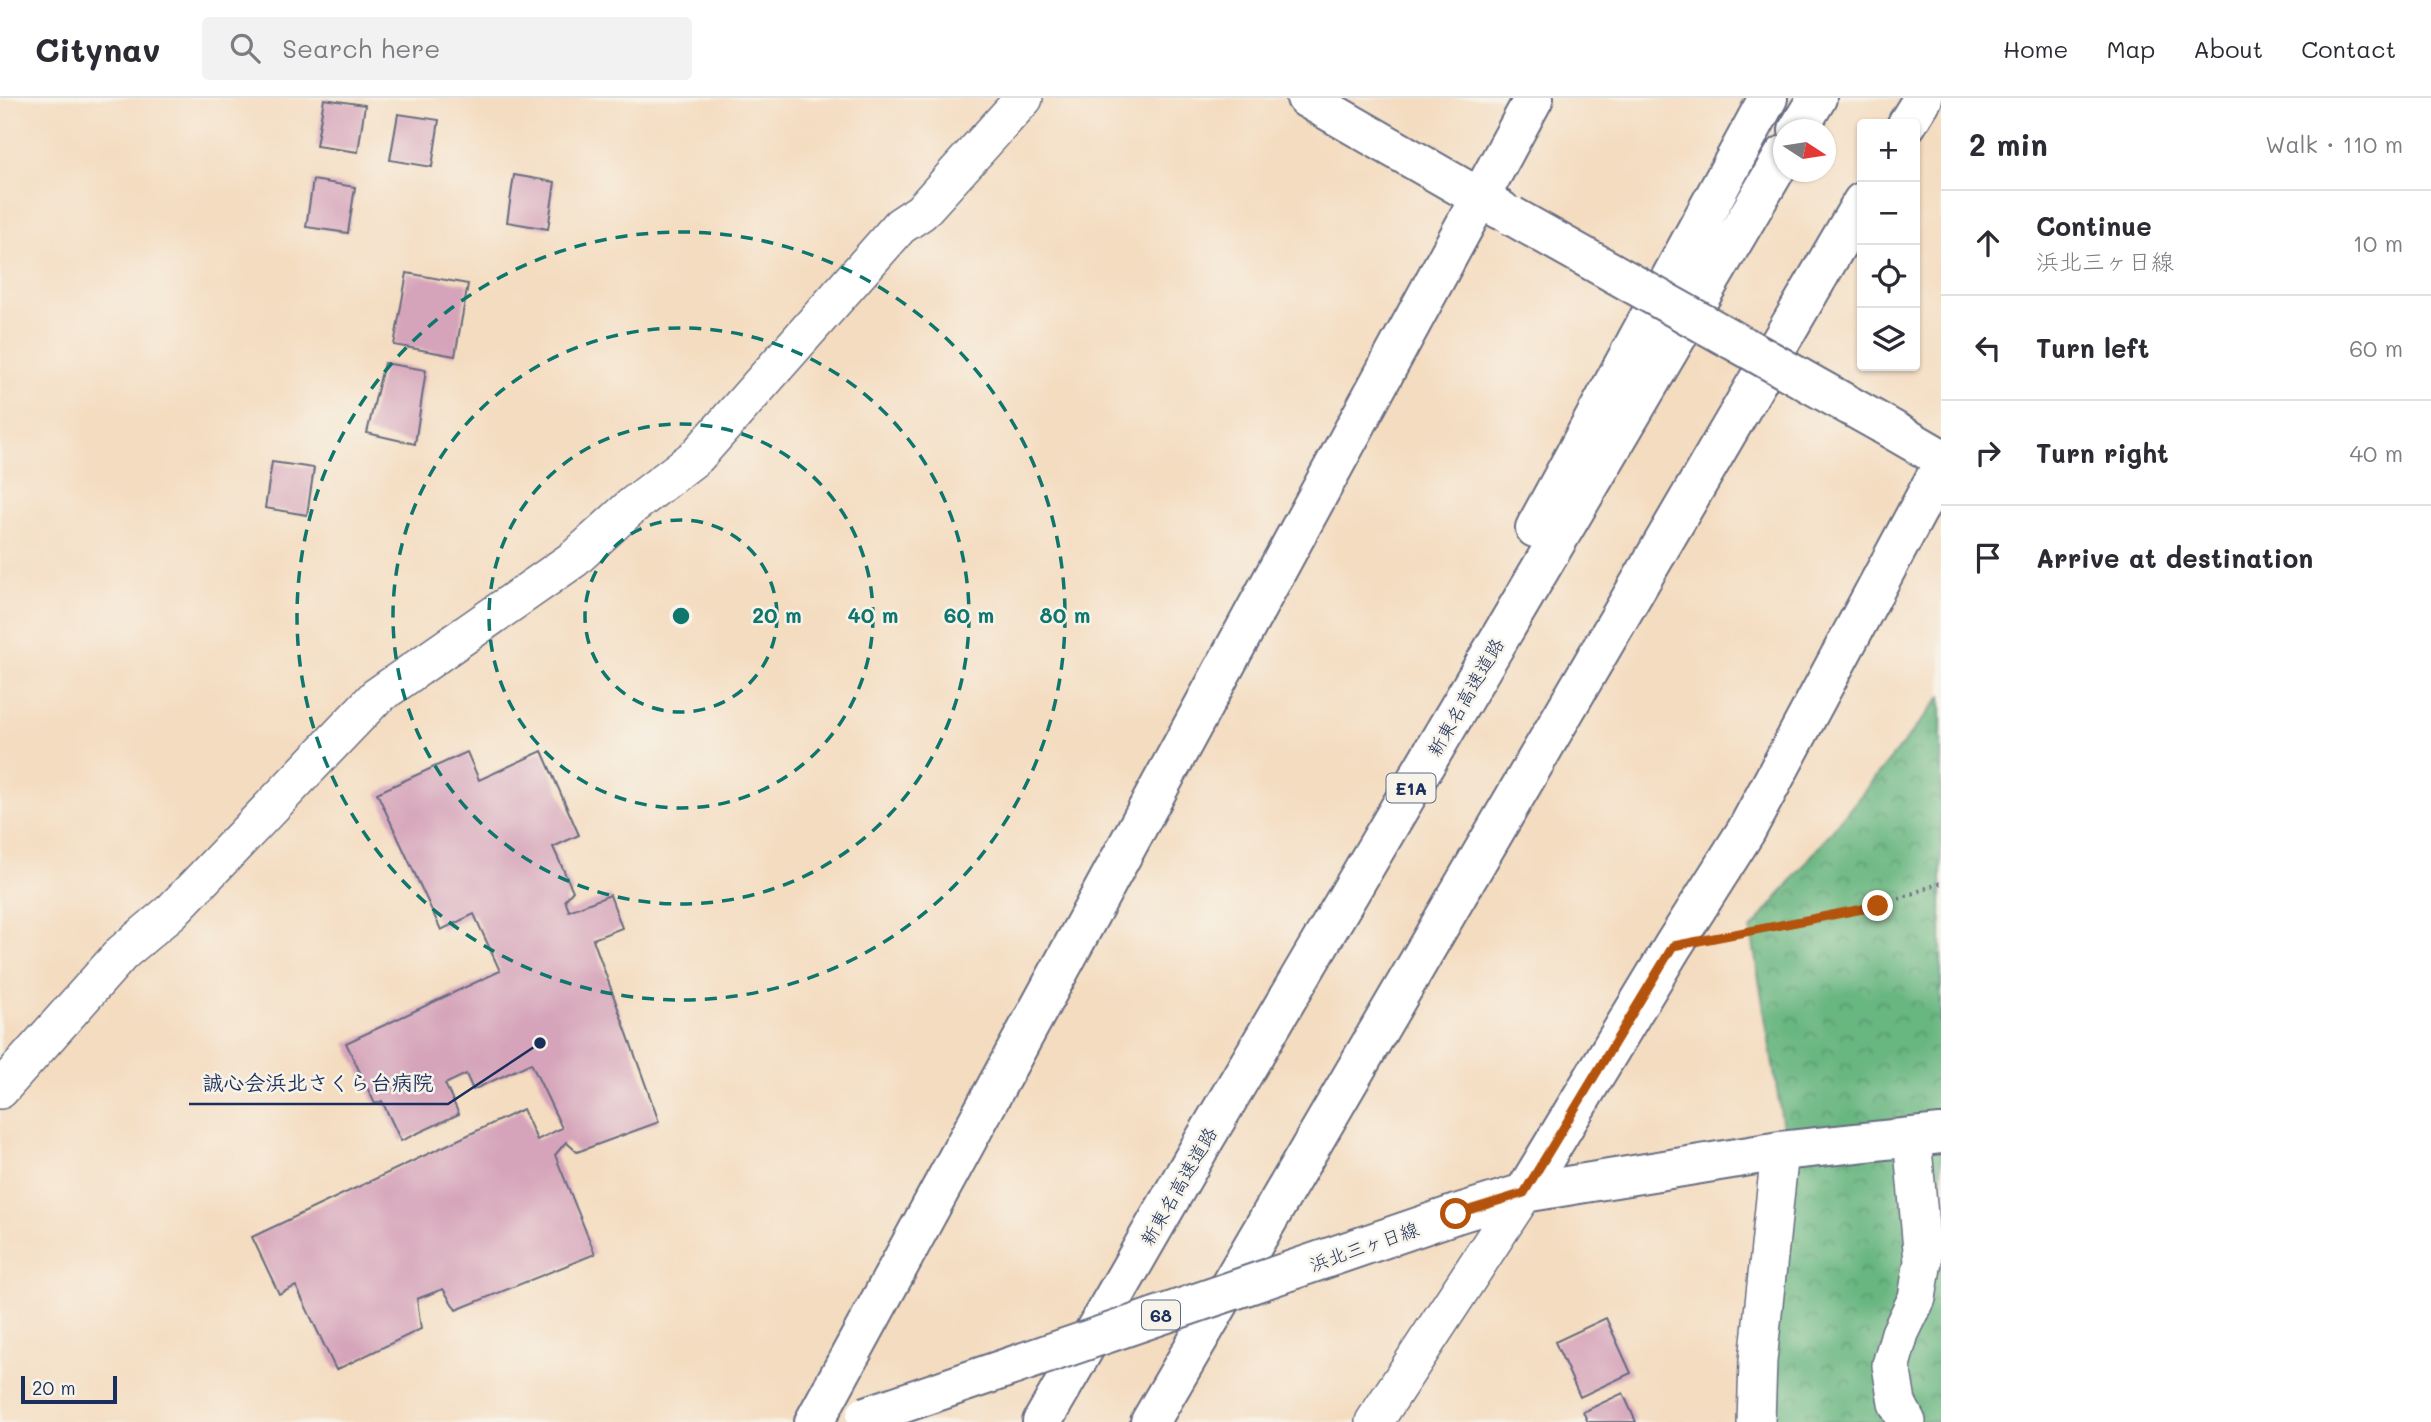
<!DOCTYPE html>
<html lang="en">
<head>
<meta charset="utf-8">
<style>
	:root { --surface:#fff; --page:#f2f2f3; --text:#2b2b33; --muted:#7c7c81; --line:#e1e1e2 }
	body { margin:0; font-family:Mali,"Klee One",sans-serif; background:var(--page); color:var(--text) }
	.controls { position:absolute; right:21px; top:21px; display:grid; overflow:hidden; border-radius:7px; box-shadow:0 2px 5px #0004 }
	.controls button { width:63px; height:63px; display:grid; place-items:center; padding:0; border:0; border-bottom:2px solid var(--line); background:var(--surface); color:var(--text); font:35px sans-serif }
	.compass { position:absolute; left:1773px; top:21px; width:63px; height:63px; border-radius:50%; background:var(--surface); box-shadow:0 2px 5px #0004; rotate:102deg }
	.scale { position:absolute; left:21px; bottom:18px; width:96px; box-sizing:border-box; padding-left:7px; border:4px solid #1b2f5e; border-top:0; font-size:19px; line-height:24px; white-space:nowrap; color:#1b2f5e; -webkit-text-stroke:5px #f7f3e8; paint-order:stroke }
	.stop { position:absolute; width:21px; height:21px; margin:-16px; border:5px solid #b45309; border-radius:50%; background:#fff }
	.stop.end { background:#b45309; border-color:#fff; box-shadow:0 2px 7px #0008 }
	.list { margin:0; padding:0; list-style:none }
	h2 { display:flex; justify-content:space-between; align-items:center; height:91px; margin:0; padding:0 28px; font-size:30px }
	h2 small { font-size:23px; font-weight:400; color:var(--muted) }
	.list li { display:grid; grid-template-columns:46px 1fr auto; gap:21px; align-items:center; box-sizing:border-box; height:105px; padding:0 28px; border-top:2px solid var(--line) }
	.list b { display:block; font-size:26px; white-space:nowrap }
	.list p { margin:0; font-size:23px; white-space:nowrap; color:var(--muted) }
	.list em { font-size:23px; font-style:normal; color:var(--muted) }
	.icon { flex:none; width:38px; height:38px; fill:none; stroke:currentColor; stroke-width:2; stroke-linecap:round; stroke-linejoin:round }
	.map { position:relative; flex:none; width:1941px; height:1324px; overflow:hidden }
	header { display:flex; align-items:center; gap:42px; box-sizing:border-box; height:98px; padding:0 35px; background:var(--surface); border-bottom:2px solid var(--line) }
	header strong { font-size:33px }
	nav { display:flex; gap:38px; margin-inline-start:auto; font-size:24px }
	.search { width:490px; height:63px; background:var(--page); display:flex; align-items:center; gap:18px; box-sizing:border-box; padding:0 24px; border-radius:7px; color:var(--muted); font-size:26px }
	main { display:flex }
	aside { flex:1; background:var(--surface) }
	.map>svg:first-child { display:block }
</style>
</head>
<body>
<header>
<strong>Citynav</strong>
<div class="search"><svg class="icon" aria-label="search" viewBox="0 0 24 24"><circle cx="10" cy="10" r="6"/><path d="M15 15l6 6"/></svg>Search here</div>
<nav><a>Home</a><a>Map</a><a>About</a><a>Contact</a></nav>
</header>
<main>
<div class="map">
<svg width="1941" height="1324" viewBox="0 0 1941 1324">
	<defs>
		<pattern id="forest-crowns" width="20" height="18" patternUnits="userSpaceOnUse" patternTransform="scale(1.75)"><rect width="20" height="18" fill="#68b680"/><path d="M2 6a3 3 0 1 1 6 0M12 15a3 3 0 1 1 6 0" fill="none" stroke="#55946c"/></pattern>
	</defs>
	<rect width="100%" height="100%" fill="#f7f3e8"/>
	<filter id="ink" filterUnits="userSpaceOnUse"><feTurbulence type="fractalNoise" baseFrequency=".0143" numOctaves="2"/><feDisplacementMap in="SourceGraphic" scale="14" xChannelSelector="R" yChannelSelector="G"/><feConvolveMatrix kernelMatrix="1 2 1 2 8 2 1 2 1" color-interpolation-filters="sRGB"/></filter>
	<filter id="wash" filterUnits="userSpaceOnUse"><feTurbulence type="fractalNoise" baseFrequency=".00686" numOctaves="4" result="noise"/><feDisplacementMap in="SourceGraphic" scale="28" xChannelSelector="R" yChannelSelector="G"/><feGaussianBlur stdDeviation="1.57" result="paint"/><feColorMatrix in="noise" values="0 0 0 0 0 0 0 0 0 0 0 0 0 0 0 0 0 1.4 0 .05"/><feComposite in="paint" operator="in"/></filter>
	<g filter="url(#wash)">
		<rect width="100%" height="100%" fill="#f4dcc0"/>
		<!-- forest -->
		<path fill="url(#forest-crowns)" stroke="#42726f" stroke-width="2" d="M 1941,599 L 1941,1324 L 1767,1324 L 1784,1035 L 1751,832 Z"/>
		<g id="blocks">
			<!-- building -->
			<path fill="#d6a4ba" d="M 324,1 L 365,7 L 358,54 L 316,48 Z
				M 398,16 L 439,22 L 432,69 L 390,62 Z
				M 514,77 L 555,84 L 548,131 L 507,124 Z
				M 313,82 L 355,89 L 348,135 L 306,129 Z
				M 407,175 L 468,186 L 455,258 L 394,247 Z
				M 384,265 L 426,272 L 415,346 L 367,335 Z
				M 272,364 L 314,370 L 307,417 L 265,410 Z
				M 542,653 L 579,737 L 553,749 L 573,793 L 565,802 L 569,813 L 610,797 L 622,830 L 593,841 L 659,1024 L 577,1054 L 566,1044 L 555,1057 L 595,1156 L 456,1212 L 443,1191 L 417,1201 L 421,1231 L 336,1272 L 296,1188 L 279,1196 L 252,1139 L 523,1011 L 537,1042 L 562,1030 L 531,965 L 473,992 L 466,976 L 445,986 L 459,1016 L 401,1043 L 382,1003 L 375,1006 L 346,945 L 500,873 L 474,816 L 441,832 L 377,695 L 467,654 L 479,682 Z
				M 1606,1220 L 1631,1275 L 1580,1299 L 1555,1244 Z
				M 1623,1295 L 1636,1324 L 1588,1324 L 1583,1314 Z"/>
		</g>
	</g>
	<g filter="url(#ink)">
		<use href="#blocks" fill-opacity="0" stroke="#676c80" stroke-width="2"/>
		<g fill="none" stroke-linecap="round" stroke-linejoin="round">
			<!-- minor casing -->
			<g stroke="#676c80" stroke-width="40">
				<path id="minor" d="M 0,992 L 122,855 L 172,813 L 376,599 L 574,461 L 632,408 L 697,358 L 900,128 L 921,114 L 1024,0
					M 1374,1324 L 1524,1095
					M 1756,1324 L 1758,1263 L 1780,1053
					M 1907,1324 L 1897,1305 L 1891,1267 L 1900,1235 L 1917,1200 L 1923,1163 L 1912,1039"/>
			</g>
			<!-- tertiary casing -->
			<g stroke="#676c80" stroke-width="42">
				<path id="tertiary" d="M 1306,0 L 1501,112
					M 1884,327 L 1941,360
					M 1524,1095 L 1673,848 L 1746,733 L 1941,369
					M 814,1324 L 1534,0"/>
			</g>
			<!-- primary casing -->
			<g stroke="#676c80" stroke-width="42">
				<path id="primary" d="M 1456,1116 L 1524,1095 L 1780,1053 L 1941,1036"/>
			</g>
			<!-- motorway casing -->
			<g stroke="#676c80" stroke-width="42">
				<path id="motorway" d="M 1907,26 L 1923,0
					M 1798,32 L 1817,0
					M 1535,430 L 1768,0
					M 1042,1324 L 1203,1044 L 1784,57
					M 1150,1324 L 1862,104"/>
			</g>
			<!-- path -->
			<path stroke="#676c80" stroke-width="4.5" stroke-dasharray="2 5" stroke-linecap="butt" d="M 1721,838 L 1879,808 L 1941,785"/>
			<!-- minor -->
			<use href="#minor" stroke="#fff" stroke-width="37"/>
			<!-- tertiary -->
			<use href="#tertiary" stroke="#fff" stroke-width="38"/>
			<!-- primary -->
			<use href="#primary" stroke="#fff" stroke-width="38"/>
			<!-- motorway -->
			<use href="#motorway" stroke="#fff" stroke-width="38"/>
			<!-- tertiary-bridge casing -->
			<g stroke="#676c80" stroke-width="42" stroke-linecap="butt">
				<path id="tertiary-bridge" d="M 1512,118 L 1884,327"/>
			</g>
			<!-- primary-bridge casing -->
			<g stroke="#676c80" stroke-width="42" stroke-linecap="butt">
				<path id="primary-bridge" d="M 866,1318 L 1456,1116"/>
			</g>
			<!-- tertiary-bridge -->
			<use href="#tertiary-bridge" stroke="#fff" stroke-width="38"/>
			<!-- primary-bridge -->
			<use href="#primary-bridge" stroke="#fff" stroke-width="38"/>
		</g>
	</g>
	<g fill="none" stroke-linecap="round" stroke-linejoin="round" filter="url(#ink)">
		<!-- route -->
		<path stroke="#b45309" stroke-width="9" d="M 1456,1116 L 1524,1095 L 1673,848 L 1878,808"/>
	</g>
	<!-- distance rings -->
	<g fill="none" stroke="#0f766e" stroke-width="3.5" stroke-dasharray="12 9">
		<circle cx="681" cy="518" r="96"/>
		<circle cx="681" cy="518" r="192"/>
		<circle cx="681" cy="518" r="288"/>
		<circle cx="681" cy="518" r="384"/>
	</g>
	<g text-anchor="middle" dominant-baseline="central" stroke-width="5" stroke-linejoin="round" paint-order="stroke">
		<!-- shield labels -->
		<g fill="#f7f3e8" stroke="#5d6a87" stroke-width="2">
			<rect x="1386.5" y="675.5" width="49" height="29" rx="5"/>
			<rect x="1142" y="1202.5" width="38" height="29" rx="5"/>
		</g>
		<g font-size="18" font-weight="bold" fill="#1b2f5e">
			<text x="1411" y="690">E1A</text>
			<text x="1161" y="1217">68</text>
		</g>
		<!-- street labels -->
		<g font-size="19" fill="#1b2f5e" stroke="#f7f3e8">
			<text transform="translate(1465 599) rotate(-60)">新東名高速道路</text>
			<text transform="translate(1178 1088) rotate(-60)">新東名高速道路</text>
			<text transform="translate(1364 1148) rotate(-19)">浜北三ヶ日線</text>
		</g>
	</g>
	<circle cx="681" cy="518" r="10" fill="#0f766e" stroke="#f7f3e8" stroke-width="3.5"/>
	<g font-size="21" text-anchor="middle" font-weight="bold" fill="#0f766e" stroke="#f7f3e8" stroke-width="5" stroke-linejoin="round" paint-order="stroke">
		<text x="777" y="525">20 m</text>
		<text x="873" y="525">40 m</text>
		<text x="969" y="525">60 m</text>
		<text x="1065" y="525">80 m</text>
	</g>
	<!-- callouts -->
	<path fill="none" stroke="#1b2f5e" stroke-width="2.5" d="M540 945L448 1006H189"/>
	<circle fill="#1b2f5e" stroke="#f7f3e8" stroke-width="2.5" cx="540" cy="945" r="7"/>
	<g font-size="21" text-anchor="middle" font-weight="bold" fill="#1b2f5e" stroke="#f7f3e8" stroke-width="5" stroke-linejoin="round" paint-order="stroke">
		<text x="318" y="992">誠心会浜北さくら台病院</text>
	</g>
</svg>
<div class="controls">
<button>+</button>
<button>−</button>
<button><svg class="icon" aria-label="locate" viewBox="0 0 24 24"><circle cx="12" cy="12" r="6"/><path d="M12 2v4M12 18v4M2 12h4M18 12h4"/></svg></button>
<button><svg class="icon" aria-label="layers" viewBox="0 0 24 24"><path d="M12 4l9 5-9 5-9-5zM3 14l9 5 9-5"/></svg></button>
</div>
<svg class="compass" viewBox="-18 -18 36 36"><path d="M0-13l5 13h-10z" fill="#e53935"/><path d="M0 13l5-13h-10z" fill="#7c7c81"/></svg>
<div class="scale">20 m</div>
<div class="stop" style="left:1456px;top:1116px"></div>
<div class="stop end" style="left:1878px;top:808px"></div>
</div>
<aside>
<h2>2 min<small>Walk · 110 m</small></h2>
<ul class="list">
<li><svg class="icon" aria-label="ahead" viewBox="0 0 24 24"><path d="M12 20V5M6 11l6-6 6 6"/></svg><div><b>Continue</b><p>浜北三ヶ日線</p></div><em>10 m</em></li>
<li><svg class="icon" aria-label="left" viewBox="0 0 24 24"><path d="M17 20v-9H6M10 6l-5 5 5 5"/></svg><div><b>Turn left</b></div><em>60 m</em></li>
<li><svg class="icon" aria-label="right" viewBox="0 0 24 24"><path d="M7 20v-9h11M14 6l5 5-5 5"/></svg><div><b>Turn right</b></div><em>40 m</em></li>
<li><svg class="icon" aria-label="arrive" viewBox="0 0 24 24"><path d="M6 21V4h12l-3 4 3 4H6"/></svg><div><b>Arrive at destination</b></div></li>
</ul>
</aside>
</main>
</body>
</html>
